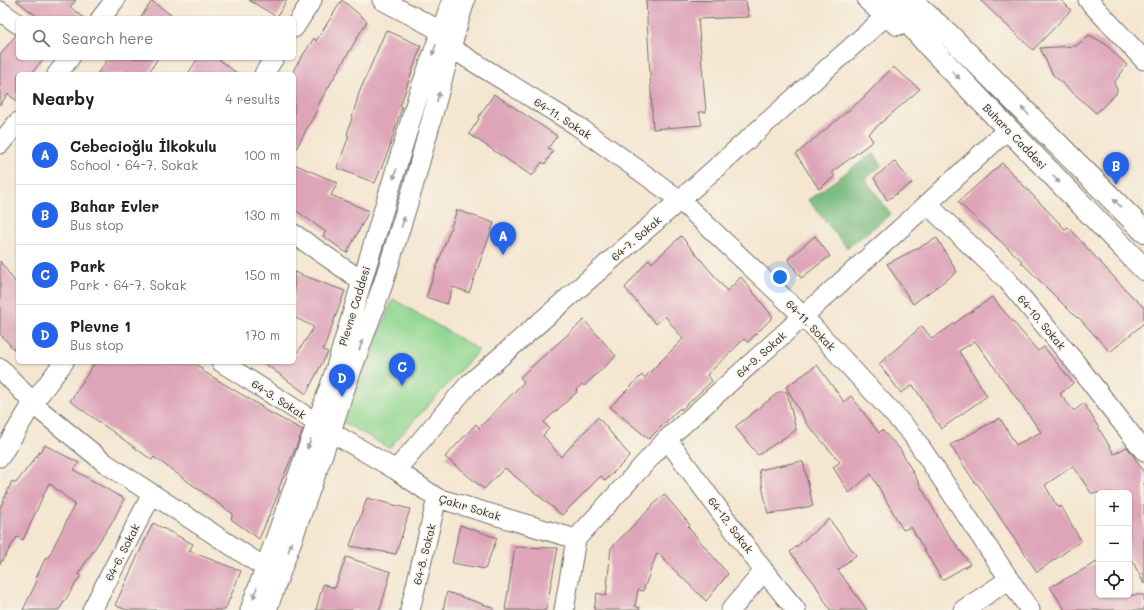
<!DOCTYPE html>
<html lang="en">
<head>
<meta charset="utf-8">
<style>
	:root { --surface:#fff; --page:#f6f6f6; --text:#202124; --muted:#757577; --line:#e0e0e0; --accent:#2563eb }
	body { margin:0; font-family:Mali,sans-serif; background:var(--page); color:var(--text) }
	.controls { position:absolute; right:12px; bottom:12px; display:grid; overflow:hidden; border-radius:6px; box-shadow:0 1px 3px #0004 }
	.controls button { width:36px; height:36px; display:grid; place-items:center; padding:0; border:0; border-bottom:1px solid var(--line); background:var(--surface); color:var(--text); font:20px sans-serif }
	.you { position:absolute; left:780px; top:277px; width:14px; height:14px; margin:-10px; border:3px solid #fff; border-radius:50%; background:#1a73e8; box-shadow:0 0 0 6px #1a73e833 }
	.badge { display:grid; place-items:center; width:26px; height:26px; border-radius:50%; background:var(--accent); color:#fff; font-size:13px; font-weight:700 }
	.pin { position:absolute; translate:-50% -33px; filter:drop-shadow(0 1px 2px #0008) }
	.pin::after { content:''; position:absolute; top:21px; width:14px; height:12px; background:inherit; clip-path:polygon(0 0,100% 0,50% 100%) }
	.list { margin:0; padding:0; list-style:none }
	h2 { display:flex; justify-content:space-between; align-items:center; height:52px; margin:0; padding:0 16px; font-size:17px }
	h2 small { font-size:13px; font-weight:400; color:var(--muted) }
	.list li { display:grid; grid-template-columns:26px 1fr auto; gap:12px; align-items:center; box-sizing:border-box; height:60px; padding:0 16px; border-top:1px solid var(--line) }
	.list b { display:block; font-size:15px; white-space:nowrap }
	.list p { margin:0; font-size:13px; white-space:nowrap; color:var(--muted) }
	.list em { font-size:13px; font-style:normal; color:var(--muted) }
	.icon { flex:none; width:22px; height:22px; fill:none; stroke:currentColor; stroke-width:2; stroke-linecap:round; stroke-linejoin:round }
	.map { position:relative; flex:none; width:1144px; height:610px; overflow:hidden }
	.search { position:absolute; background:var(--surface); box-shadow:0 1px 3px #0004; left:16px; top:16px; width:280px; height:44px; display:flex; align-items:center; gap:10px; box-sizing:border-box; padding:0 14px; border-radius:6px; color:var(--muted); font-size:15px }
	.panel { position:absolute; background:var(--surface); box-shadow:0 1px 3px #0004; left:16px; top:72px; width:280px; height:292px; border-radius:6px }
	.map>svg:first-child { display:block }
</style>
</head>
<body>
<div class="map">
<svg width="1144" height="610" viewBox="0 0 1144 610">
	<rect width="100%" height="100%" fill="#f7f3e8"/>
	<filter id="ink" filterUnits="userSpaceOnUse"><feTurbulence type="fractalNoise" baseFrequency=".025" numOctaves="2"/><feDisplacementMap in="SourceGraphic" scale="8" xChannelSelector="R" yChannelSelector="G"/><feConvolveMatrix kernelMatrix="1 2 1 2 8 2 1 2 1" color-interpolation-filters="sRGB"/></filter>
	<filter id="wash" filterUnits="userSpaceOnUse"><feTurbulence type="fractalNoise" baseFrequency=".012" numOctaves="4" result="noise"/><feDisplacementMap in="SourceGraphic" scale="16" xChannelSelector="R" yChannelSelector="G"/><feGaussianBlur stdDeviation="0.9" result="paint"/><feColorMatrix in="noise" values="0 0 0 0 0 0 0 0 0 0 0 0 0 0 0 0 0 1.4 0 .05"/><feComposite in="paint" operator="in"/></filter>
	<g filter="url(#wash)">
		<rect width="100%" height="100%" fill="#f4e6d0"/>
		<!-- green -->
		<path fill="#91d791" stroke="#5e815e" d="M 393,299 L 479,350 L 389,448 L 343,422 Z"/>
		<!-- forest -->
		<path fill="#74b87b" stroke="#507253" d="M 873,153 L 882,165 L 865,179 L 891,214 L 847,248 L 808,200 Z"/>
		<g id="blocks">
			<!-- building -->
			<path fill="#dea5b9" d="M 16,0 L 76,0 L 70,7 L 84,18 L 39,18 Z
				M 249,0 L 287,0 L 277,17 Z
				M 342,0 L 367,21 L 317,107 L 318,108 L 294,153 L 294,69 L 314,38 L 316,41 Z
				M 646,0 L 746,1 L 749,17 L 698,19 L 706,112 L 699,112 L 702,125 L 653,129 Z
				M 980,0 L 1061,0 L 1071,10 L 1033,50 Z
				M 152,1 L 175,18 L 140,18 Z
				M 386,30 L 421,46 L 400,106 L 402,107 L 389,149 L 375,183 L 337,168 L 349,136 L 347,135 L 359,93 Z
				M 16,35 L 18,35 L 18,58 L 44,58 L 31,74 L 18,74 L 18,102 L 8,94 L 0,105 L 0,55 Z
				M 1089,35 L 1104,43 L 1127,65 L 1114,83 L 1117,89 L 1116,94 L 1096,113 L 1053,75 L 1040,48 L 1076,46 Z
				M 109,58 L 158,58 L 148,74 L 97,74 Z
				M 198,58 L 217,58 L 238,74 L 188,74 Z
				M 893,67 L 920,89 L 868,134 L 873,141 L 832,172 L 835,176 L 819,189 L 796,154 L 862,99 Z
				M 494,94 L 557,136 L 548,148 L 553,151 L 545,164 L 542,162 L 532,176 L 469,134 L 479,119 L 478,118 Z
				M 894,161 L 912,183 L 887,200 L 874,178 Z
				M 1002,163 L 1065,229 L 1068,227 L 1124,288 L 1144,308 L 1144,323 L 1110,352 L 1078,317 L 1077,318 L 1021,262 L 1022,261 L 958,202 Z
				M 294,164 L 338,183 L 331,195 L 369,211 L 347,253 L 323,236 L 326,232 L 294,209 Z
				M 457,210 L 494,223 L 469,293 L 453,287 L 447,304 L 426,297 Z
				M 681,236 L 727,291 L 741,277 L 773,317 L 748,342 L 744,339 L 707,375 L 712,381 L 681,410 L 680,408 L 649,439 L 610,407 L 642,375 L 644,378 L 683,339 L 665,316 L 656,324 L 625,288 L 649,259 L 652,263 Z
				M 815,236 L 830,256 L 801,278 L 788,259 Z
				M 937,238 L 957,272 L 913,304 L 887,264 Z
				M 0,261 L 18,286 L 18,354 L 0,334 Z
				M 294,272 L 345,291 L 323,350 L 328,352 L 306,394 L 263,362 L 294,362 L 294,358 L 314,327 L 294,317 Z
				M 992,297 L 1038,351 L 1044,347 L 1073,383 L 1060,394 L 1074,411 L 1084,403 L 1114,454 L 1127,447 L 1133,455 L 1144,473 L 1144,584 L 1129,554 L 1129,493 L 1091,493 L 1073,466 L 1045,485 L 1058,508 L 1061,506 L 1081,541 L 1037,572 L 977,483 L 976,484 L 950,445 L 1000,418 L 1016,445 L 1041,432 L 975,341 L 959,351 L 987,396 L 941,429 L 913,385 L 901,393 L 879,364 L 922,326 L 932,339 Z
				M 584,320 L 616,356 L 584,386 L 582,384 L 576,390 L 577,392 L 544,422 L 549,429 L 543,435 L 561,457 L 598,417 L 630,456 L 605,481 L 601,476 L 562,515 L 505,468 L 484,489 L 445,457 L 476,424 L 479,428 L 524,382 L 520,377 Z
				M 95,362 L 192,362 L 202,368 L 201,370 L 264,408 L 263,409 L 303,430 L 278,490 L 280,490 L 259,539 L 231,519 L 233,514 L 154,457 L 152,460 L 70,401 Z
				M 817,365 L 844,402 L 851,396 L 879,433 L 882,430 L 900,449 L 944,528 L 970,564 L 942,580 L 911,527 L 903,530 L 871,474 L 849,493 L 833,467 L 840,462 L 807,424 L 786,387 Z
				M 779,392 L 787,392 L 796,430 L 758,455 L 735,427 Z
				M 45,445 L 79,463 L 74,470 L 124,499 L 114,519 L 78,574 L 81,575 L 59,610 L 23,610 L 37,581 L 35,580 L 46,557 L 48,558 L 75,504 L 72,502 L 49,483 L 23,540 L 17,537 L 0,564 L 0,508 L 12,481 L 16,483 Z
				M 797,462 L 803,462 L 813,506 L 768,514 L 759,470 Z
				M 664,494 L 690,525 L 688,527 L 728,574 L 706,601 L 657,553 L 643,591 L 638,590 L 635,606 L 640,608 L 639,610 L 594,610 L 597,593 L 606,596 L 611,548 Z
				M 367,498 L 410,509 L 396,554 L 350,546 Z
				M 829,519 L 856,555 L 838,570 L 867,610 L 830,610 L 815,584 L 790,552 Z
				M 153,523 L 193,544 L 189,551 L 241,571 L 225,610 L 126,610 L 115,605 Z
				M 460,525 L 497,538 L 485,569 L 452,563 Z
				M 515,547 L 558,548 L 546,610 L 505,610 Z
				M 346,557 L 391,572 L 380,610 L 316,610 L 323,584 L 335,588 Z
				M 1099,561 L 1099,595 L 1144,595 L 1144,610 L 1065,610 L 1050,587 Z
				M 447,592 L 494,608 L 493,610 L 443,610 Z"/>
		</g>
	</g>
	<g filter="url(#ink)">
		<use href="#blocks" fill-opacity="0" stroke="#716c65" stroke-width="1"/>
		<g fill="none" stroke-linecap="round" stroke-linejoin="round">
			<!-- minor casing -->
			<g stroke="#716c65" stroke-width="21">
				<path id="minor" d="M 382,0 L 441,31 L 452,36
					M 1088,0 L 1144,60
					M 0,11 L 18,24
					M 101,18 L 115,0
					M 294,28 L 312,0
					M 451,48 L 576,125 L 680,200 L 803,316 L 911,433 L 1030,610
					M 57,74 L 70,58
					M 264,74 L 274,58
					M 0,144 L 18,122
					M 927,204 L 1007,280 L 1075,362 L 1144,451
					M 294,234 L 362,281
					M 221,362 L 317,423
					M 0,368 L 40,410 L 105,463 L 264,567
					M 331,432 L 396,470 L 437,498 L 576,539
					M 667,439 L 764,571 L 796,610
					M 0,457 L 33,403 L 64,362
					M 396,470 L 468,385 L 680,200 L 886,16
					M 92,610 L 152,494
					M 250,610 L 333,377 L 418,96 L 452,0
					M 267,610 L 331,432 L 342,397 L 383,284 L 413,187 L 451,48 L 465,0
					M 410,610 L 437,498
					M 564,610 L 576,539 L 667,439 L 921,210 L 1008,129
					M 731,610 L 764,571
					M 963,610 L 1010,579"/>
			</g>
			<!-- major casing -->
			<g stroke="#716c65" stroke-width="24">
				<path id="major" d="M 869,0 L 886,16 L 898,24
					M 889,0 L 930,47 L 1008,129 L 1144,269
					M 910,0 L 949,35 L 1144,231"/>
			</g>
			<!-- minor -->
			<use href="#minor" stroke="#fff" stroke-width="19"/>
			<!-- major -->
			<use href="#major" stroke="#fff" stroke-width="22"/>
		</g>
		<!-- one-way arrows -->
		<defs><path id="oneway-solid" d="M-6-.8H1V-3.2L6.5 0L1 3.2V.8H-6Z"/></defs>
		<g fill="#a0a0a0">
			<use href="#oneway-solid" transform="translate(434 50) rotate(109)"/>
			<use href="#oneway-solid" transform="translate(956 75) rotate(46)"/>
			<use href="#oneway-solid" transform="translate(438 97) rotate(-75)"/>
			<use href="#oneway-solid" transform="translate(1025 111) rotate(-135)"/>
			<use href="#oneway-solid" transform="translate(395 174) rotate(107)"/>
			<use href="#oneway-solid" transform="translate(1056 179) rotate(46)"/>
			<use href="#oneway-solid" transform="translate(1117 203) rotate(-135)"/>
			<use href="#oneway-solid" transform="translate(403 222) rotate(-73)"/>
			<use href="#oneway-solid" transform="translate(361 345) rotate(-70)"/>
			<use href="#oneway-solid" transform="translate(309 444) rotate(110)"/>
			<use href="#oneway-solid" transform="translate(290 547) rotate(-70)"/>
			<use href="#oneway-solid" transform="translate(255 593) rotate(109)"/>
		</g>
	</g>
	<g text-anchor="middle" dominant-baseline="central" stroke-width="3" stroke-linejoin="round" paint-order="stroke">
		<!-- street labels -->
		<g font-size="11" fill="#2b2b2b" stroke="#f7f3e8">
			<text transform="translate(563 118) rotate(33)">64-11. Sokak</text>
			<text transform="translate(1015 136) rotate(46)">Buhara Caddesi</text>
			<text transform="translate(636 238) rotate(-41)">64-7. Sokak</text>
			<text transform="translate(354 306) rotate(-73)">Plevne Caddesi</text>
			<text transform="translate(1042 322) rotate(50)">64-10. Sokak</text>
			<text transform="translate(811 325) rotate(46)">64-11. Sokak</text>
			<text transform="translate(761 354) rotate(-42)">64-9. Sokak</text>
			<text transform="translate(279 399) rotate(33)">64-3. Sokak</text>
			<text transform="translate(470 507) rotate(17)">Çakır Sokak</text>
			<text transform="translate(731 525) rotate(53)">64-12. Sokak</text>
			<text transform="translate(122 552) rotate(-63)">64-6. Sokak</text>
			<text transform="translate(424 554) rotate(-76)">64-8. Sokak</text>
		</g>
	</g>
</svg>
<div class="controls">
<button>+</button>
<button>−</button>
<button><svg class="icon" aria-label="locate" viewBox="0 0 24 24"><circle cx="12" cy="12" r="6"/><path d="M12 2v4M12 18v4M2 12h4M18 12h4"/></svg></button>
</div>
<div class="you"></div>
<div class="pin badge" style="left:503px;top:255px">A</div>
<div class="pin badge" style="left:1116px;top:185px">B</div>
<div class="pin badge" style="left:402px;top:386px">C</div>
<div class="pin badge" style="left:342px;top:397px">D</div>
<div class="search"><svg class="icon" aria-label="search" viewBox="0 0 24 24"><circle cx="10" cy="10" r="6"/><path d="M15 15l6 6"/></svg>Search here</div>
<section class="panel">
<h2>Nearby<small>4 results</small></h2>
<ul class="list">
<li><span class="badge">A</span><div><b>Cebecioğlu İlkokulu</b><p>School · 64-7. Sokak</p></div><em>100 m</em></li>
<li><span class="badge">B</span><div><b>Bahar Evler</b><p>Bus stop</p></div><em>130 m</em></li>
<li><span class="badge">C</span><div><b>Park</b><p>Park · 64-7. Sokak</p></div><em>150 m</em></li>
<li><span class="badge">D</span><div><b>Plevne 1</b><p>Bus stop</p></div><em>170 m</em></li>
</ul>
</section>
</div>
</body>
</html>
